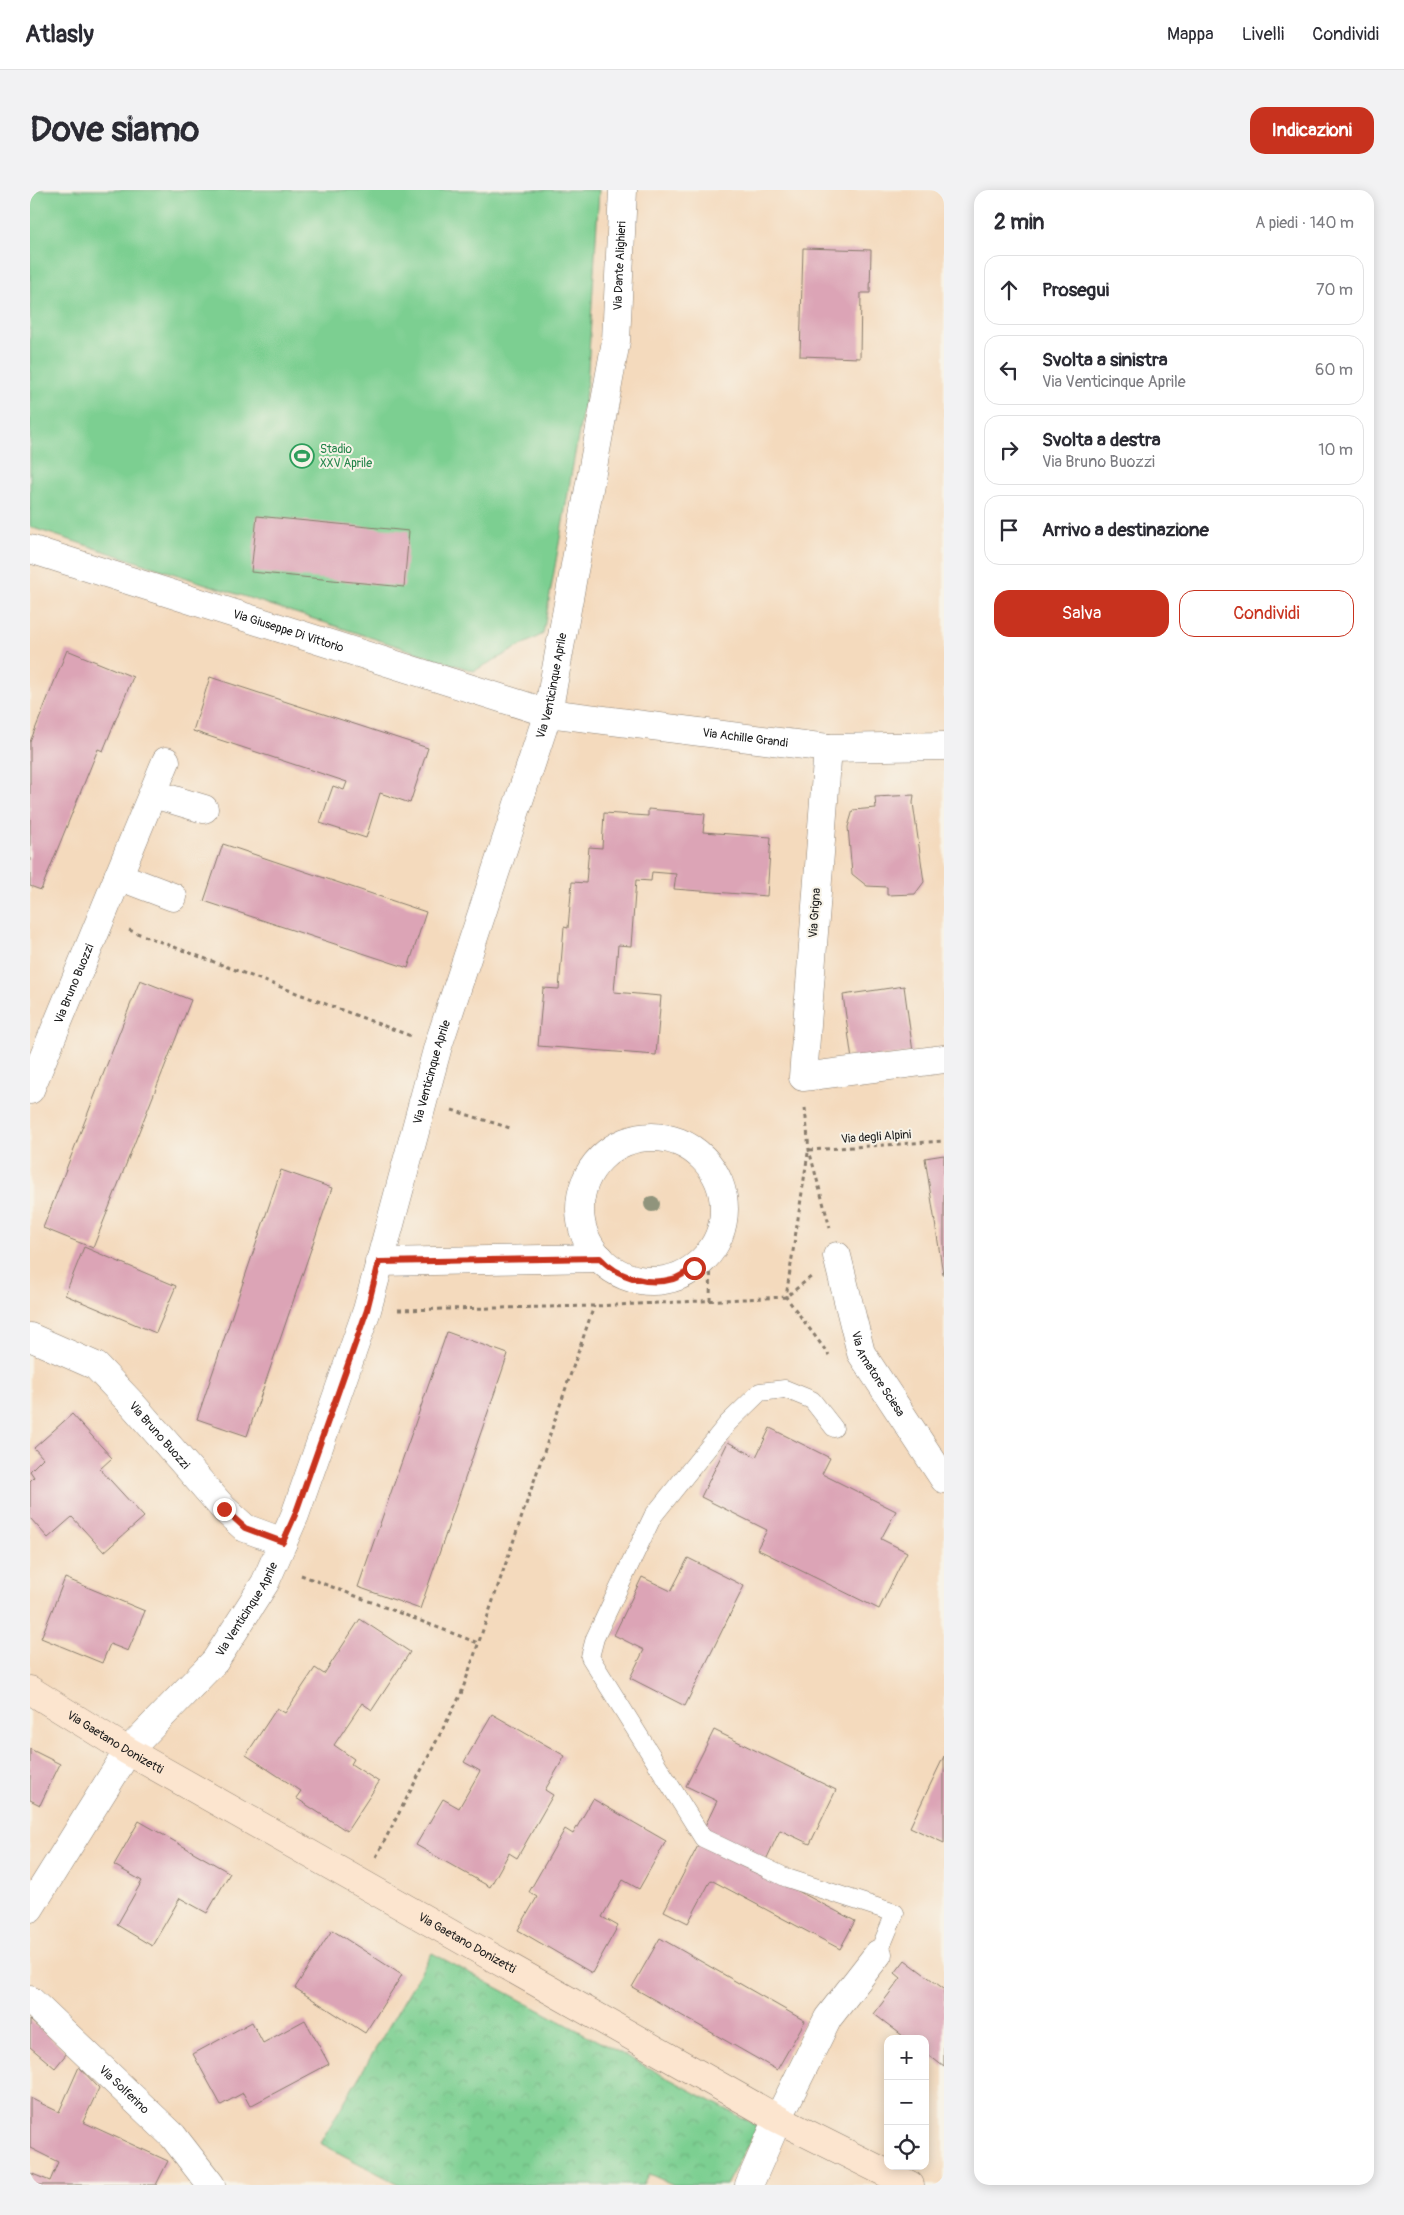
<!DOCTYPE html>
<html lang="it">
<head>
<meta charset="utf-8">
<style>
	:root { --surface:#fff; --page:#f2f2f3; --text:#2b2b33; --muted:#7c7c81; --line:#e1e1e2; --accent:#c8321e }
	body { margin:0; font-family:Pangolin,sans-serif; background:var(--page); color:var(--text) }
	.controls { position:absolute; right:15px; bottom:15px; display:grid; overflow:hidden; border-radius:10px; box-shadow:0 2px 12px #0003 }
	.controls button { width:45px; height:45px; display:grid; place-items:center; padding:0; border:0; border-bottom:1px solid var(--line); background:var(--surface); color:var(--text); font:25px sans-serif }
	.stop { position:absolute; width:15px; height:15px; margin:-11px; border:4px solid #c8321e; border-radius:50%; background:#fff }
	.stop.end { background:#c8321e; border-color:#fff; box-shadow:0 1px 5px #0008 }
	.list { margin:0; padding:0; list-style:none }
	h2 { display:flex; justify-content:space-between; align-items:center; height:65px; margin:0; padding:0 20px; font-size:21px }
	h2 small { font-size:16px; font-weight:400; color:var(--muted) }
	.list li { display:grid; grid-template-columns:32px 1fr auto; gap:15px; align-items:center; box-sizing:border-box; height:70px; margin:0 10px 10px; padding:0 10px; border:1px solid var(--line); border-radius:15px }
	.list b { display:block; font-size:19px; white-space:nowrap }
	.list p { margin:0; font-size:16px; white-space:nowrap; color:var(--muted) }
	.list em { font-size:16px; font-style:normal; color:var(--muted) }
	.actions { display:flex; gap:10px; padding:15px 20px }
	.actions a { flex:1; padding:11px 0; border:1px solid var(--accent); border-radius:15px; text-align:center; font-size:18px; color:var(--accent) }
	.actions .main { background:var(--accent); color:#fff }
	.icon { flex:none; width:28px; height:28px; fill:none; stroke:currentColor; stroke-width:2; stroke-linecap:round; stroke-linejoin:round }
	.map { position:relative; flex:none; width:914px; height:1995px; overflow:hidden; border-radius:15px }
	header { display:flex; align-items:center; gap:30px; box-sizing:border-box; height:70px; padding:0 25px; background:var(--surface); border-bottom:1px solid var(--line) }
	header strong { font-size:24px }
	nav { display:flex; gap:28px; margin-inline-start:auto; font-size:18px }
	.intro { display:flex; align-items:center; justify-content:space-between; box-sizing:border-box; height:120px; padding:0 30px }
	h1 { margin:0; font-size:35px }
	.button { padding:12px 22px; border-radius:15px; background:var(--accent); color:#fff; font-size:18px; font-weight:700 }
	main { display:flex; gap:30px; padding:0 30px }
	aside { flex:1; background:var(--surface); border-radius:15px; box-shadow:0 2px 12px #0003 }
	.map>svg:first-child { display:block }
</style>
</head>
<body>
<header>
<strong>Atlasly</strong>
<nav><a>Mappa</a><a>Livelli</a><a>Condividi</a></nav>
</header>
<div class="intro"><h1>Dove siamo</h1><a class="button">Indicazioni</a></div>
<main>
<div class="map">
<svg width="914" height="1995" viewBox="0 0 914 1995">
	<defs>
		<pattern id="park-crowns" width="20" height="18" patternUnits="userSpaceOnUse" patternTransform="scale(1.25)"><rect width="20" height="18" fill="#7ccf91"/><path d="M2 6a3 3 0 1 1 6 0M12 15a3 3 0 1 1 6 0" fill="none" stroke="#6bb17c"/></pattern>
	</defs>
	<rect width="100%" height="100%" fill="#f7f3e8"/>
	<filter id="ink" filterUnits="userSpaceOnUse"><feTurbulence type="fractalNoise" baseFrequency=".02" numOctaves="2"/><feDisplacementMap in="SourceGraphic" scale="10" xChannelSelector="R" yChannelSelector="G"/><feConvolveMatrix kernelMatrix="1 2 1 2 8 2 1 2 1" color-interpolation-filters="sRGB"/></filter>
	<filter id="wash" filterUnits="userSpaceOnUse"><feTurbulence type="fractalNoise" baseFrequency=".0096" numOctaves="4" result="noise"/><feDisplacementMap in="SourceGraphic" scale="20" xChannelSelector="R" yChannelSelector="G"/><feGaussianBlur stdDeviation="1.12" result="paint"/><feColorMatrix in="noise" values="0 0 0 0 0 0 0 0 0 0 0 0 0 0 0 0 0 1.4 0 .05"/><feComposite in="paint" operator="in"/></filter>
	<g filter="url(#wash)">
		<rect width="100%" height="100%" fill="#f4dabd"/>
		<!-- park -->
		<path fill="url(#park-crowns)" stroke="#4c7656" d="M 402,1763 L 728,1936 L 696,1995 L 644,1995 L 619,1984 L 613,1995 L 370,1995 L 290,1953 Z"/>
		<!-- pitch -->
		<path fill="#7ccf91" stroke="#4c7656" d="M 0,0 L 569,0 L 557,196 L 513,444 L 444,481 L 0,337 Z"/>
		<g id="blocks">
			<!-- building -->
			<path fill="#dca4b6" d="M 773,58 L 841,60 L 840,103 L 831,103 L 830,168 L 770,166 Z
				M 227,326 L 379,341 L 374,397 L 221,382 Z
				M 37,460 L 103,487 L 73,561 L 68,559 L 11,700 L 0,696 L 0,552 Z
				M 180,487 L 398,558 L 380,613 L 350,603 L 336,648 L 290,633 L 303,596 L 314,600 L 317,592 L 163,541 Z
				M 884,605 L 883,613 L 894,692 L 885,704 L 857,705 L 857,697 L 837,696 L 822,684 L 818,637 L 823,620 L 846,618 L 845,607 Z
				M 618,619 L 675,624 L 673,642 L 741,647 L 737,706 L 644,699 L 646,684 L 622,682 L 621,691 L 606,690 L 601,756 L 588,755 L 584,802 L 631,806 L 626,865 L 508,856 L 513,798 L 529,799 L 534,737 L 538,738 L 542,692 L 556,693 L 559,657 L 572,658 L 574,623 L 618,626 Z
				M 193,654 L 396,722 L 378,778 L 174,711 Z
				M 110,790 L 161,810 L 63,1058 L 13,1038 Z
				M 874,796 L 883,862 L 822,870 L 813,805 Z
				M 914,965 L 914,1084 L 913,1084 L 895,968 Z
				M 251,980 L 302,998 L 217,1246 L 167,1229 Z
				M 54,1057 L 146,1096 L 126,1143 L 35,1105 Z
				M 417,1142 L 478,1164 L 390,1419 L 328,1397 Z
				M 42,1224 L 82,1268 L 70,1279 L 114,1327 L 74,1362 L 42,1327 L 18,1348 L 0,1328 L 0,1291 L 4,1287 L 0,1281 L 13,1268 L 4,1258 Z
				M 740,1238 L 800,1268 L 792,1284 L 866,1321 L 851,1349 L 877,1362 L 849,1419 L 727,1359 L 737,1340 L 671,1307 L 698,1252 L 726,1267 Z
				M 658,1368 L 714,1396 L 655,1516 L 600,1488 L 614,1460 L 584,1445 L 612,1387 L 641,1401 Z
				M 35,1388 L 115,1421 L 98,1461 L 80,1454 L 72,1473 L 11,1448 Z
				M 330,1429 L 380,1462 L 342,1520 L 332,1513 L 304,1555 L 324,1569 L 321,1574 L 349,1592 L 317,1641 L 266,1608 L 271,1601 L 216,1565 L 247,1518 L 255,1523 L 285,1478 L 294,1484 Z
				M 462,1524 L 535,1566 L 515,1600 L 523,1605 L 487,1668 L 479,1663 L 460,1697 L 386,1655 L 413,1609 L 429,1618 L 450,1581 L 434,1572 Z
				M 684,1540 L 806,1600 L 780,1654 L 750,1640 L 736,1670 L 673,1640 L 687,1611 L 656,1596 Z
				M 0,1559 L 30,1574 L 10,1615 L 0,1610 Z
				M 914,1566 L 914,1653 L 880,1637 Z
				M 563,1609 L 636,1651 L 609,1699 L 593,1690 L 572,1727 L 588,1736 L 562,1783 L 488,1740 L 507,1707 L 499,1702 L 535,1639 L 543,1644 Z
				M 109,1631 L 200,1683 L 177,1723 L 150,1708 L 122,1756 L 87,1735 L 112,1691 L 84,1675 Z
				M 671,1650 L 825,1731 L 810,1759 L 681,1690 L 658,1733 L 634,1721 Z
				M 302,1740 L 372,1785 L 335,1843 L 265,1798 Z
				M 630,1748 L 775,1831 L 747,1880 L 602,1797 Z
				M 875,1770 L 914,1799 L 914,1877 L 895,1862 L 895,1849 L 877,1849 L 844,1824 L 871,1788 L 865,1783 Z
				M 0,1830 L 37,1863 L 25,1878 L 0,1857 Z
				M 275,1830 L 299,1874 L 220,1916 L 213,1903 L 191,1915 L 163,1864 L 222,1832 L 233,1853 Z
				M 49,1877 L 69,1898 L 53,1932 L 138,1971 L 126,1995 L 0,1995 L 0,1983 L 20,1991 L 28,1972 L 0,1958 L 0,1908 L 29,1922 Z"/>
		</g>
	</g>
	<g filter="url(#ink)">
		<use href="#blocks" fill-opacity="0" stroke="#887b6c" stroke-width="1"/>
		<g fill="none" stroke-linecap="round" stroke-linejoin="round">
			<!-- lane casing -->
			<g stroke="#887b6c" stroke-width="19">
				<path id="lane" d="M 804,1238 L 782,1210 L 755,1199 L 730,1202 L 698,1233 L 623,1326 L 565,1448 L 560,1467 L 673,1648 L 757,1688 L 865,1723 L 848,1764"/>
			</g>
			<!-- street casing -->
			<g stroke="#887b6c" stroke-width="29">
				<g id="street">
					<path id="s1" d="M 0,359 L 518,523 L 798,558 L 914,556"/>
					<path d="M 798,558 L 773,887 L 914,869"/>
					<path d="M 124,604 L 174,619"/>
					<path d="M 88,686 L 143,707"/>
					<path id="s2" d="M 0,900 L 136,571"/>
					<circle cx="622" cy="1019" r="72"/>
					<path id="s3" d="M 807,1066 L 831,1163 L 914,1289"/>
					<path d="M 349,1072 L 570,1068"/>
					<path id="s4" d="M 0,1147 L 66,1176 L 102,1214 L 194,1319 L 215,1338 L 253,1352"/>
					<path id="s5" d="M 0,1718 L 98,1561 L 185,1471 L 235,1393 L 265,1325 L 337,1120 L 408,856 L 518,523 L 586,151 L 593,0"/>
					<path id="s6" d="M 0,1810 L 143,1946 L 181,1995"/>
					<path d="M 719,1995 L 748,1929 L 798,1828 L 848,1764"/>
				</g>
			</g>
			<!-- secondary casing -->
			<g stroke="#887b6c" stroke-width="29">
				<g id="secondary">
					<path id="s7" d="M 0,1500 L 98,1561 L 748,1929 L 880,1995"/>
				</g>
			</g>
			<!-- path -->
			<path stroke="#887b6c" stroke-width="3" stroke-dasharray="4 4" stroke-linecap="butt" d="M 99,740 L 381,846
				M 775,918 L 779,960 L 800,1038
				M 422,920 L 480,938
				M 779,960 L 914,951
				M 778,963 L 756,1107 L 799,1165
				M 680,1111 L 681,1061
				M 368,1120 L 564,1116 L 756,1107 L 782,1086
				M 271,1385 L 448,1453
				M 346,1667 L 431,1504 L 564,1116"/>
			<!-- lane -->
			<use href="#lane" stroke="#fff" stroke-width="18"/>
			<!-- street -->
			<use href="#street" stroke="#fff" stroke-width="28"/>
			<!-- secondary -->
			<use href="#secondary" stroke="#fce5cf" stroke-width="28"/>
		</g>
		<!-- trees -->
		<circle fill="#90947b" cx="622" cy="1014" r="8"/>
	</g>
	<g fill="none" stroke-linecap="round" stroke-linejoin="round" filter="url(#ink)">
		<!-- route -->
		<path stroke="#c8321e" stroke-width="6" d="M 194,1319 L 215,1338 L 253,1352 L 265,1325 L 337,1120 L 349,1072 L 570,1068 C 587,1087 618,1096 643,1089 C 650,1087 657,1081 664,1078"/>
	</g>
	<!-- icons -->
	<defs>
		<g id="stadium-ring" transform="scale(1.25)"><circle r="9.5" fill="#f7f3e8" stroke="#2e9e5b" stroke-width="1.5"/><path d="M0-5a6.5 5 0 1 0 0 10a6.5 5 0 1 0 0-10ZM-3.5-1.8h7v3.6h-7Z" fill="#2e9e5b"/></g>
	</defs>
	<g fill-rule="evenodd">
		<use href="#stadium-ring" x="272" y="266"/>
	</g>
	<g text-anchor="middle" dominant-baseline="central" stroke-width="4" stroke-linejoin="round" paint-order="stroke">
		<!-- street labels -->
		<g font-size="12" fill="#1c1c1c" stroke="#f7f3e8">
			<text stroke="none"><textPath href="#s5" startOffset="1772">Via Dante Alighieri</textPath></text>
			<text stroke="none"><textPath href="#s1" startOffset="271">Via Giuseppe Di Vittorio</textPath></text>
			<text stroke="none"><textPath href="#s5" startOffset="1346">Via Venticinque Aprile</textPath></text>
			<text stroke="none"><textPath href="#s1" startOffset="742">Via Achille Grandi</textPath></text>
			<text transform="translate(785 723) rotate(-86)">Via Grigna</text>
			<text stroke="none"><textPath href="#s2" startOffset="115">Via Bruno Buozzi</textPath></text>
			<text stroke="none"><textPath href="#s5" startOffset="941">Via Venticinque Aprile</textPath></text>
			<text transform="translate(846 947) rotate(-4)">Via degli Alpini</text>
			<text stroke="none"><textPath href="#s3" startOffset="126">Via Amatore Sciesa</textPath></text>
			<text stroke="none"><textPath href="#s4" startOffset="166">Via Bruno Buozzi</textPath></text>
			<text stroke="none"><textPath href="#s5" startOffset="371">Via Venticinque Aprile</textPath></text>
			<text stroke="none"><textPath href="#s7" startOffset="100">Via Gaetano Donizetti</textPath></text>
			<text stroke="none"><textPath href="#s7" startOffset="505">Via Gaetano Donizetti</textPath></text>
			<text stroke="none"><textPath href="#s6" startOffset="130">Via Solferino</textPath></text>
		</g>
		<!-- leisure labels -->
		<g font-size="12" fill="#27864d" stroke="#f7f3e8" text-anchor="start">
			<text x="290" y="259">Stadio<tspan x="290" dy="14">XXV Aprile</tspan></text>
		</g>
	</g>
</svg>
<div class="controls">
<button>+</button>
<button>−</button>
<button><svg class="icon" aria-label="locate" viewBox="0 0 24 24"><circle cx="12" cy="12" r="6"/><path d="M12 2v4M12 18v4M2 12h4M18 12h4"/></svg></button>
</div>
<div class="stop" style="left:664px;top:1078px"></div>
<div class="stop end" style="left:194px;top:1319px"></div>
</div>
<aside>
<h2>2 min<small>A piedi · 140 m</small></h2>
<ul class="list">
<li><svg class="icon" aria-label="ahead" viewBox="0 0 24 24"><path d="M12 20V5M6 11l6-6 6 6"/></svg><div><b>Prosegui</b></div><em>70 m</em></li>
<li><svg class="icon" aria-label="left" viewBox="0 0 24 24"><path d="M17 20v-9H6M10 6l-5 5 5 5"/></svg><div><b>Svolta a sinistra</b><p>Via Venticinque Aprile</p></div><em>60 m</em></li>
<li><svg class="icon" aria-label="right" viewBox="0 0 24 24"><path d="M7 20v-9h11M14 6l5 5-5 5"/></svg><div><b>Svolta a destra</b><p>Via Bruno Buozzi</p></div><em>10 m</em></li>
<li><svg class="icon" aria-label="arrive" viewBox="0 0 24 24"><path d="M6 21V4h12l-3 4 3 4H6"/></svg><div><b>Arrivo a destinazione</b></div></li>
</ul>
<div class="actions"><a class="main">Salva</a><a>Condividi</a></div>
</aside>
</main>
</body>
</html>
